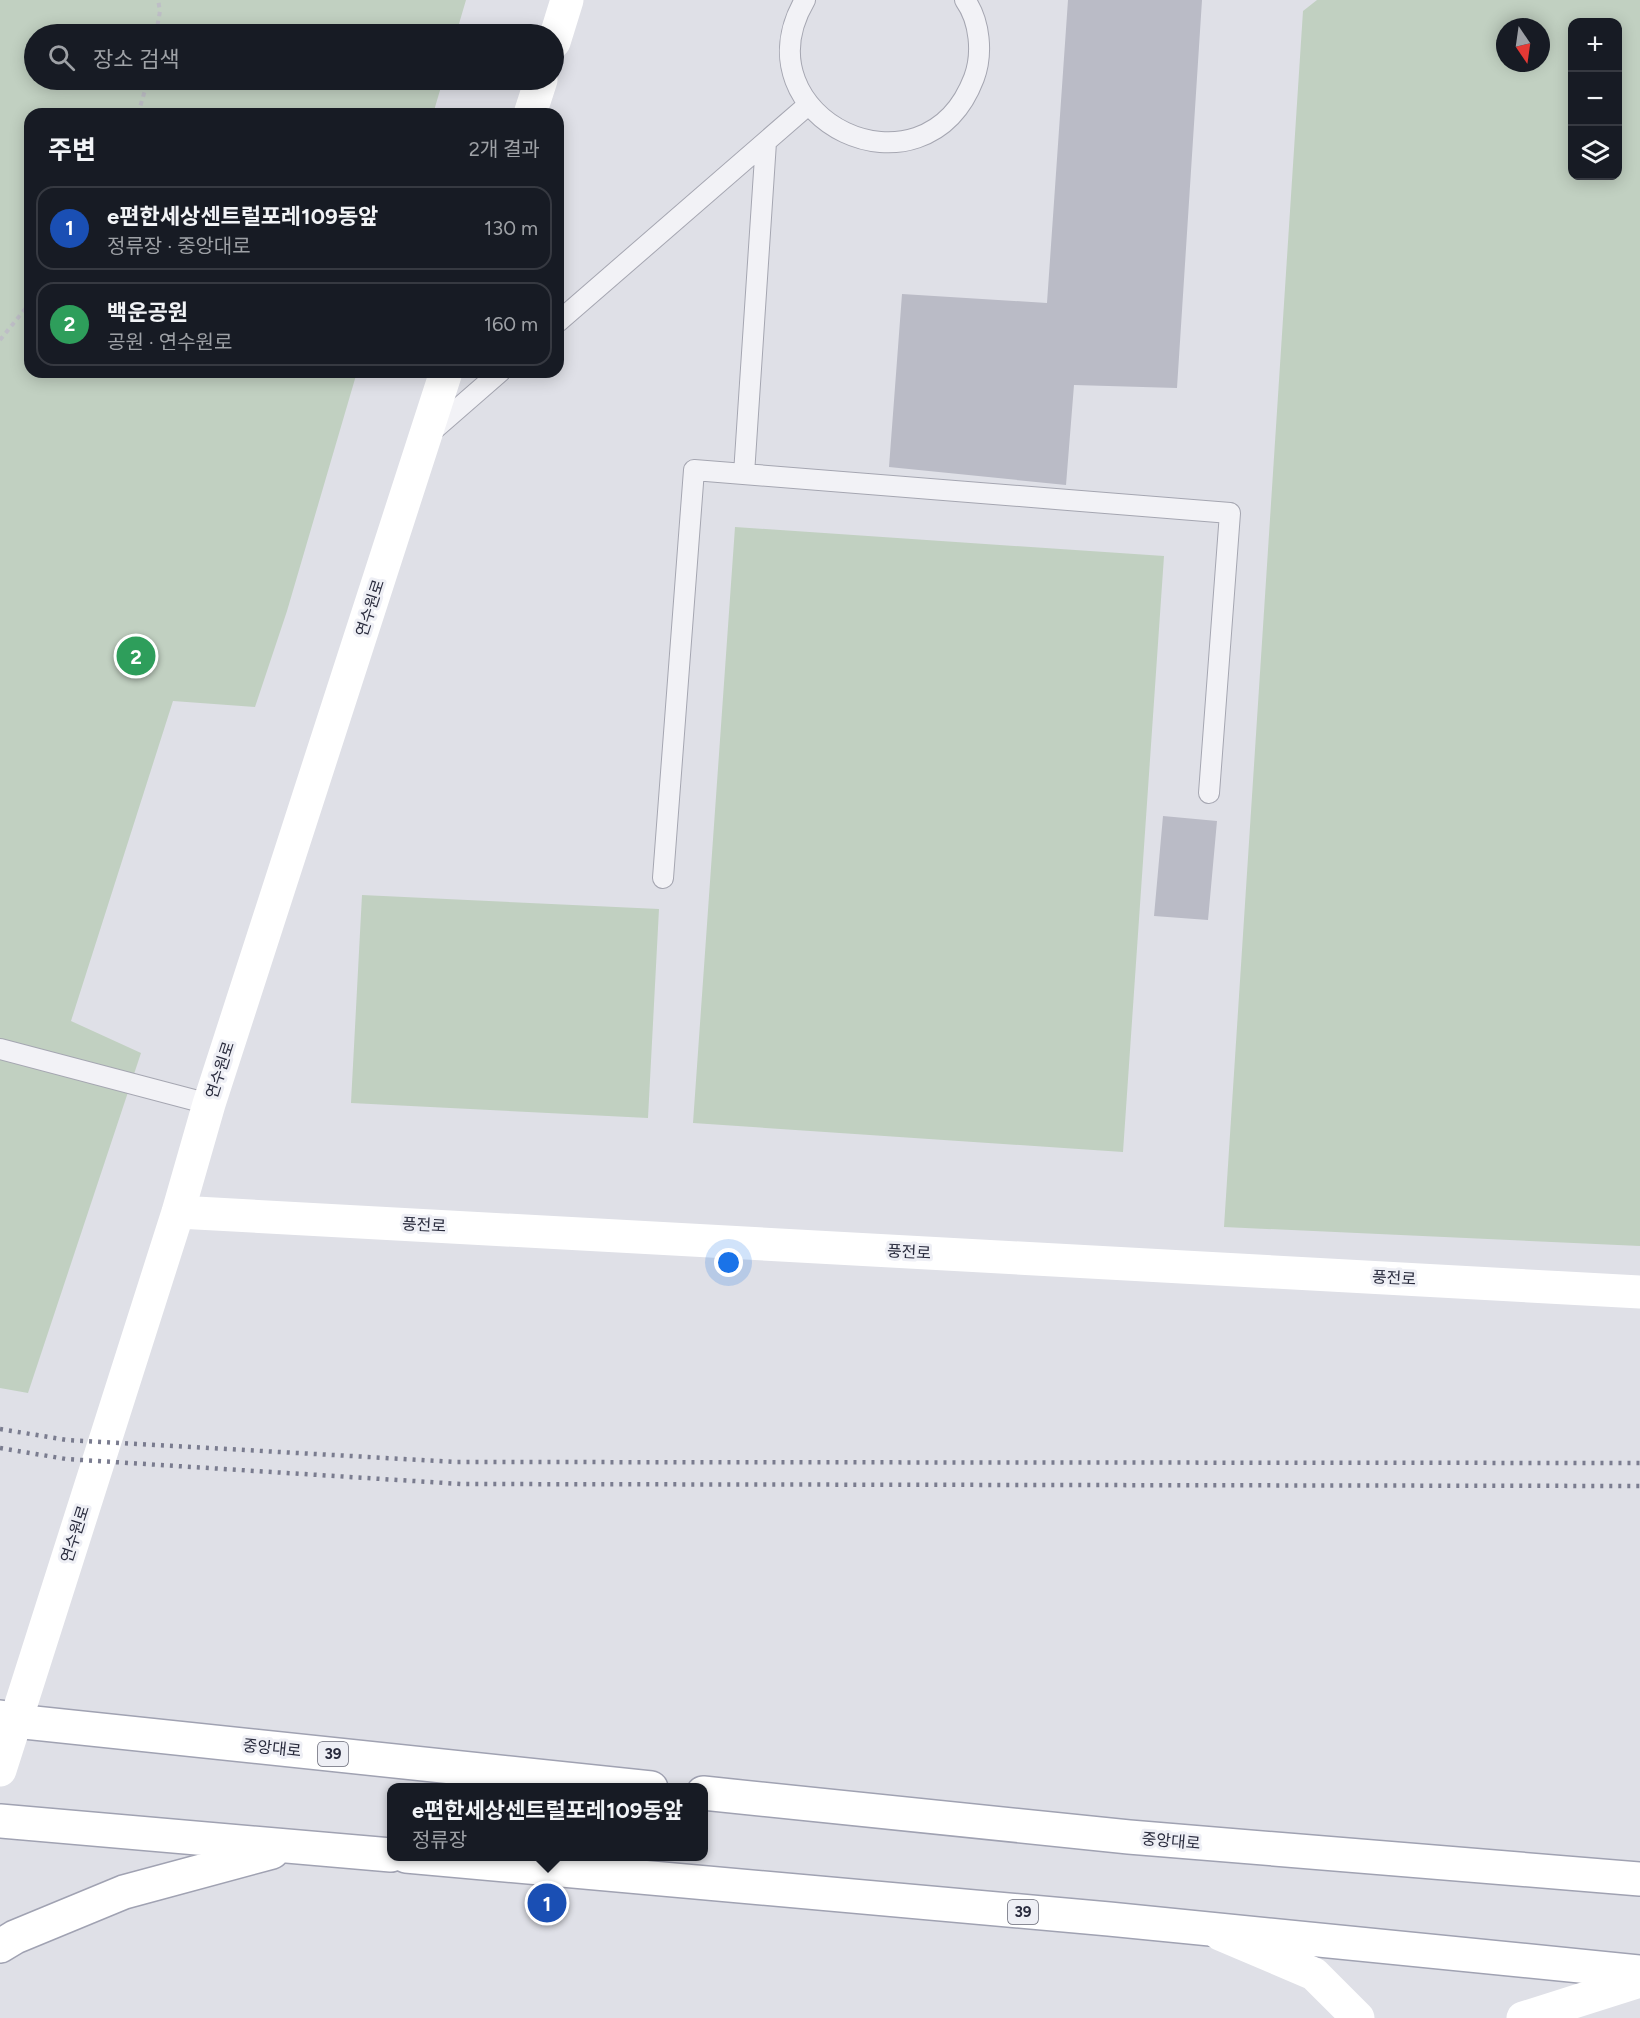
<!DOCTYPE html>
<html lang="ko">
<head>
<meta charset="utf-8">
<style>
	:root { --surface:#171b24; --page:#242831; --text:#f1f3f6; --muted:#9ea1a6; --line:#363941; --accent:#ea580c }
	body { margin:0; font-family:Figtree,"Noto Sans KR",sans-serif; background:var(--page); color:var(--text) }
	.controls { position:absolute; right:18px; top:18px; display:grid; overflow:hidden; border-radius:12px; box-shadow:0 3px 15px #0003 }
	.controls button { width:54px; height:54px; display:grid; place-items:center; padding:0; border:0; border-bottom:2px solid var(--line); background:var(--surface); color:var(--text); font:30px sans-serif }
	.compass { position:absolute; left:1496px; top:18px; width:54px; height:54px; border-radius:50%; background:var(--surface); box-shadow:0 3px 15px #0003; rotate:167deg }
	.you { position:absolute; left:729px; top:1263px; width:21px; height:21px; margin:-15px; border:4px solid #fff; border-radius:50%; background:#1a73e8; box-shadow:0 0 0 9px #1a73e833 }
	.badge { display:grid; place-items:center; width:39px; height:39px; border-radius:50%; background:var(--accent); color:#fff; font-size:20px; font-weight:700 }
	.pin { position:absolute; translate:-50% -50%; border:3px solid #fff; box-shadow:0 2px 6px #0006 }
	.popup { position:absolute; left:387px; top:1783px; width:321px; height:78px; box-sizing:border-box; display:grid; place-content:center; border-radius:12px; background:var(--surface); filter:drop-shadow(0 2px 4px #0005); font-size:20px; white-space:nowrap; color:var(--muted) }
	.popup b { font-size:22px; color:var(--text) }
	.popup::after { content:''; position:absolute; left:50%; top:100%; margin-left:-12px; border:12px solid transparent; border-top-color:var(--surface) }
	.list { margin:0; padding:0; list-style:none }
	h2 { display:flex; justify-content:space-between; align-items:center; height:78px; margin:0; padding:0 24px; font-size:26px }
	h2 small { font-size:20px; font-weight:400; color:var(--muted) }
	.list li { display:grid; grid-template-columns:39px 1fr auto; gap:18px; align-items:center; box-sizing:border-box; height:84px; margin:0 12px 12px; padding:0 12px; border:2px solid var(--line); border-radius:18px }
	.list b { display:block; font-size:22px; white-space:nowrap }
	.list p { margin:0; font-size:20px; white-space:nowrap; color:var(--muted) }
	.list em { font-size:20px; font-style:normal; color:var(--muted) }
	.icon { flex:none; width:33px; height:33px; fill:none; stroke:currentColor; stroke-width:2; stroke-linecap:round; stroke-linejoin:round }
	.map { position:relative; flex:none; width:1640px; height:2018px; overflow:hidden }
	.search { position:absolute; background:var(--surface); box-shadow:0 3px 15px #0003; left:24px; top:24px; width:540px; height:66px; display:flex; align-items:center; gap:15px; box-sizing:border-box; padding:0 21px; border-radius:33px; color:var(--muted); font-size:22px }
	.panel { position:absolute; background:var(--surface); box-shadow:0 3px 15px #0003; left:24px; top:108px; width:540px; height:270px; border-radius:18px }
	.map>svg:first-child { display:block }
</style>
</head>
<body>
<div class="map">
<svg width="1640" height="2018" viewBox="0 0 1640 2018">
	<rect width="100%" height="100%" fill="#dfe0e7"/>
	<!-- green -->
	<path fill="#c1d0c1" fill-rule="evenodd" d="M 0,0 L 466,0 L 456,34 L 34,34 L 34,80 L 443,80 L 433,114 L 30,114 L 30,372 L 357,372 L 287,611 L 255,707 L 173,701 L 71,1021 L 141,1053 L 28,1393 L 0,1388 Z
		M 1317,0 L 1640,0 L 1640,1246 L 1224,1227 L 1303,11 ZM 1572,22 L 1618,22 L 1618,176 L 1572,176 ZM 1505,27 L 1541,27 L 1541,63 L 1505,63 Z
		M 735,527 L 1164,556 L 1123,1152 L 693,1123 Z
		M 362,895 L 659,909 L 648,1118 L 351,1103 Z"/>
	<!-- building -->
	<path fill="#babbc6" d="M 1068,0 L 1202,0 L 1177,388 L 1074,385 L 1066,485 L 889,467 L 902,294 L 1047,303 Z
		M 1163,816 L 1217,821 L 1208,920 L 1154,916 Z"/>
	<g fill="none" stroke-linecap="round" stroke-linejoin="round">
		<!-- lane casing -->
		<g stroke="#a5a6b1" stroke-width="22">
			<path id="lane" d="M 805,0 C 736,118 924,209 974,78 C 983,54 980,21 965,0
				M 558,322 L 808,105
				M 430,433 L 500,372
				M 744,474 L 766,142
				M 663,878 L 694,470 L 1230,513 L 1209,793
				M 0,1049 L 209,1104"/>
		</g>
		<!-- primary casing -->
		<g stroke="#a0a2b2" stroke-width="36">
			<path id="primary" d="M 0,1717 L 15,1721 L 651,1788
				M 703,1793 L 1129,1837 L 1640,1879
				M 0,1821 L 391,1855
				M 406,1856 L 1109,1919 L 1640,1972
				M 0,1946 L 15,1937 L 124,1892 L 272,1852"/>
		</g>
		<!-- path -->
		<path stroke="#bebec6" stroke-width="4" stroke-dasharray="4.5 4.5" stroke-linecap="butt" d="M 156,34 L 160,11 L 158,0
			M 138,114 L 148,80
			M 0,340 L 30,303"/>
		<!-- lane -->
		<use href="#lane" stroke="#f2f2f6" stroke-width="20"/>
		<!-- secondary -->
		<path stroke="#fff" stroke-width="33" d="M 554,42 L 567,0
			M 530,114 L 541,80
			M 178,1212 L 1640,1292
			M 0,1770 L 178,1212 L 209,1104 L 446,372
			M 1220,1934 L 1314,1974 L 1358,2018
			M 1523,2018 L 1640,1981"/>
		<!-- primary -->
		<use href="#primary" stroke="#fff" stroke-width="33"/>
		<!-- rail -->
		<path stroke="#7a7c8f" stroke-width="4.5" stroke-dasharray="3 6" stroke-linecap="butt" d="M 0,1429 L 67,1440 L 457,1462 L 1640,1463
			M 0,1448 L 66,1459 L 461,1484 L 1640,1486"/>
	</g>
	<g text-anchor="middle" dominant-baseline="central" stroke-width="6" stroke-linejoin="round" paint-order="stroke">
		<!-- shield labels -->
		<g fill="#eeeff5" stroke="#646674" stroke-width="1.5">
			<rect x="318" y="1742" width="30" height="24" rx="4.5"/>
			<rect x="1008" y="1900" width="30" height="24" rx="4.5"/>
		</g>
		<g font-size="15" font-weight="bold" fill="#292b3d">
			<text x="333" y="1754">39</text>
			<text x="1023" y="1912">39</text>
		</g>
		<!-- street labels -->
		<g font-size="16" fill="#292b3d" stroke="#eeeff5">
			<text transform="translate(370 608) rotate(-72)">연수원로</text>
			<text transform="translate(220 1070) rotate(-72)">연수원로</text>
			<text transform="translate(424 1225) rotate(3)">풍전로</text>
			<text transform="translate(909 1252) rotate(3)">풍전로</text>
			<text transform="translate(1394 1278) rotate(3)">풍전로</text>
			<text transform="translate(75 1534) rotate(-72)">연수원로</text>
			<text transform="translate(272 1748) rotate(6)">중앙대로</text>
			<text transform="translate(1171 1841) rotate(5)">중앙대로</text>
		</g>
	</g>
</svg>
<div class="controls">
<button>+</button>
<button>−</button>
<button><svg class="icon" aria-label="layers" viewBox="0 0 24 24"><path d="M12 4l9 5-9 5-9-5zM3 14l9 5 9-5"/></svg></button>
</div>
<svg class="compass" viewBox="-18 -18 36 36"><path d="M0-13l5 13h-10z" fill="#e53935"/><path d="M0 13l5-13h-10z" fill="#9ea1a6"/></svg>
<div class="you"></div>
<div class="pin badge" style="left:547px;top:1903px;background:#1a4fb4">1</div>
<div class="popup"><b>e편한세상센트럴포레109동앞</b>정류장</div>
<div class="pin badge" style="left:136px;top:656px;background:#2e9e5b">2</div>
<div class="search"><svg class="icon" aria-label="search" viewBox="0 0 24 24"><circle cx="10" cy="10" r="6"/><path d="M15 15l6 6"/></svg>장소 검색</div>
<section class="panel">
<h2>주변<small>2개 결과</small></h2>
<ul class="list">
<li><span class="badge" style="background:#1a4fb4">1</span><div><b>e편한세상센트럴포레109동앞</b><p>정류장 · 중앙대로</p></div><em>130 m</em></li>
<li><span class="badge" style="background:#2e9e5b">2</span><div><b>백운공원</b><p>공원 · 연수원로</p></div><em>160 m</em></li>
</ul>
</section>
</div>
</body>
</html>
